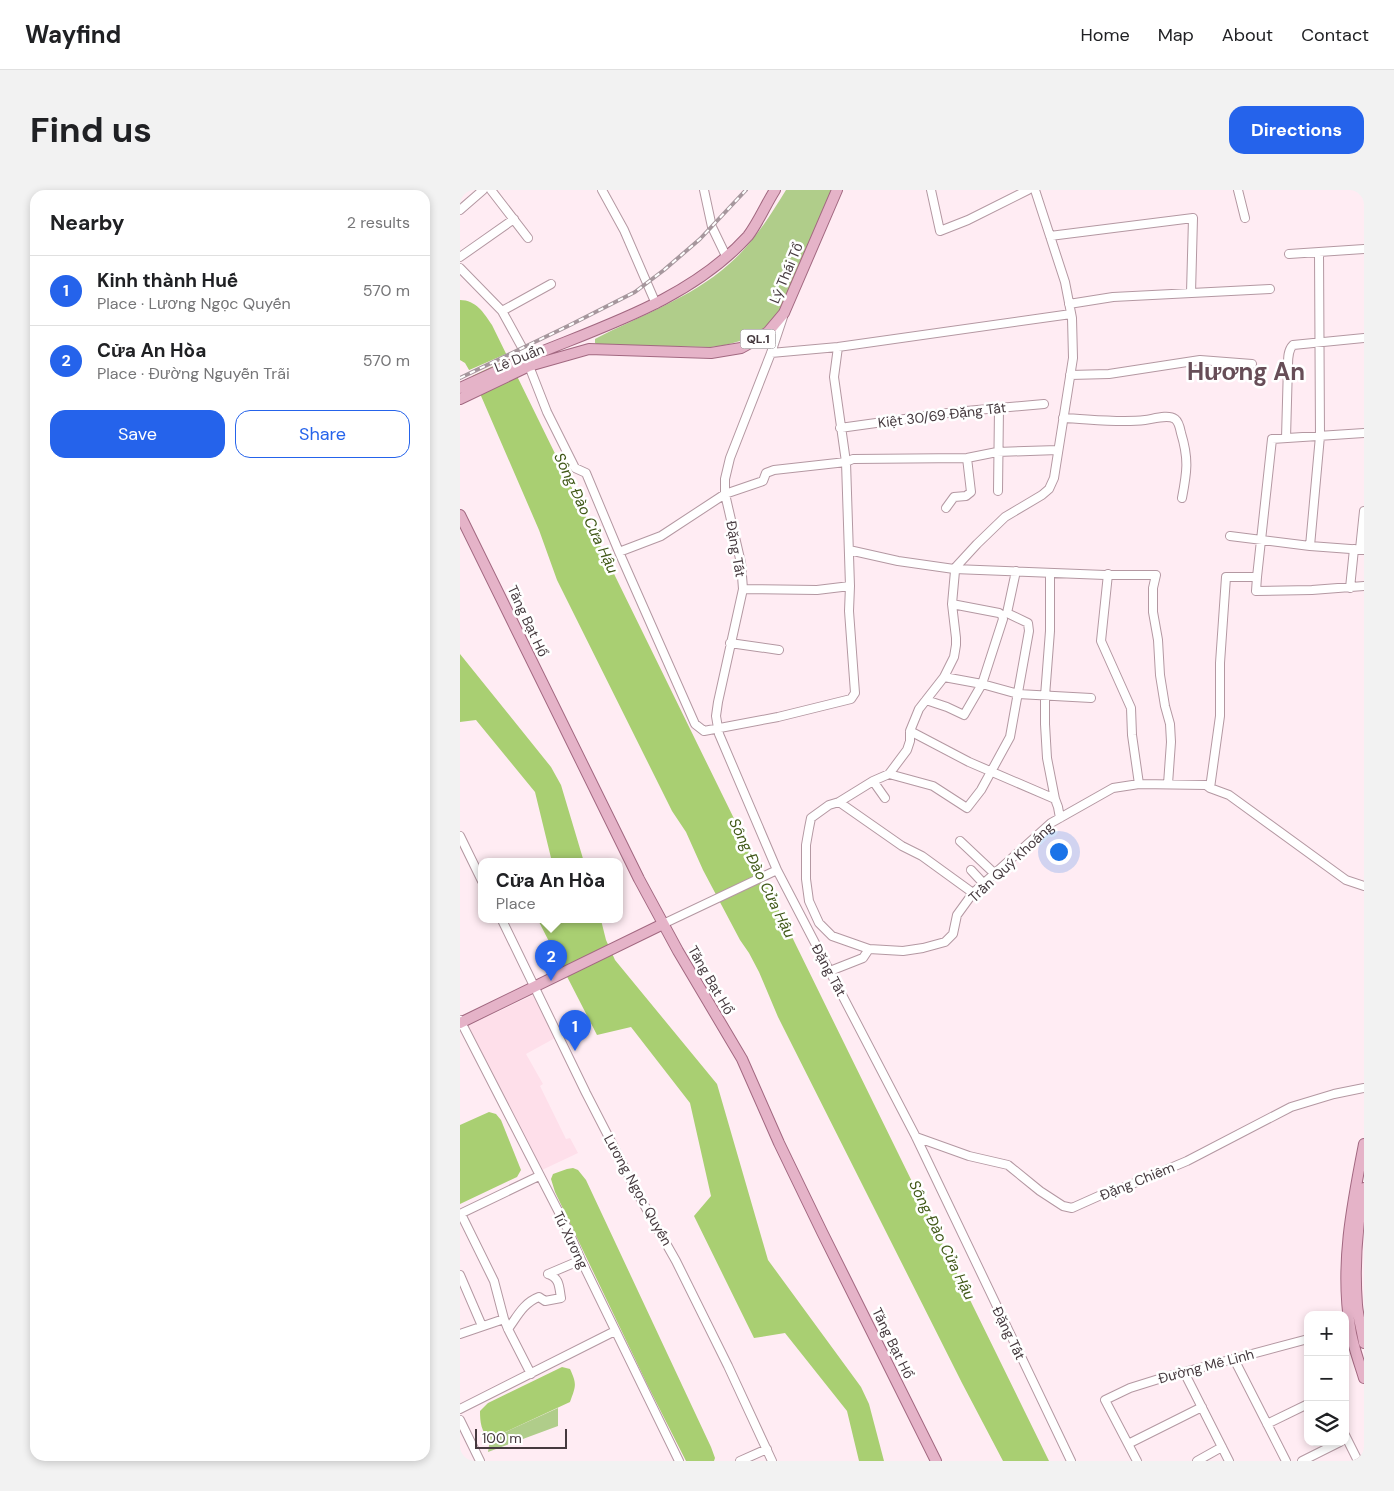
<!DOCTYPE html>
<html lang="en">
<head>
<meta charset="utf-8">
<style>
	:root { --surface:#fff; --page:#f2f2f2; --text:#202124; --muted:#757577; --line:#e0e0e0; --accent:#2563eb }
	body { margin:0; font-family:"DM Sans",sans-serif; background:var(--page); color:var(--text) }
	.controls { position:absolute; right:15px; bottom:15px; display:grid; overflow:hidden; border-radius:10px; box-shadow:0 2px 8px #0003 }
	.controls button { width:45px; height:45px; display:grid; place-items:center; padding:0; border:0; border-bottom:1px solid var(--line); background:var(--surface); color:var(--text); font:25px sans-serif }
	.scale { position:absolute; left:15px; bottom:12px; width:92px; box-sizing:border-box; padding-left:5px; border:2px solid #45393e; border-top:0; font-size:14px; line-height:18px; white-space:nowrap; color:#45393e; -webkit-text-stroke:4px #fff; paint-order:stroke }
	.you { position:absolute; left:598px; top:661px; width:18px; height:18px; margin:-12px; border:4px solid #fff; border-radius:50%; background:#1a73e8; box-shadow:0 0 0 8px #1a73e833 }
	.badge { display:grid; place-items:center; width:32px; height:32px; border-radius:50%; background:var(--accent); color:#fff; font-size:16px; font-weight:700 }
	.pin { position:absolute; translate:-50% -41px; filter:drop-shadow(0 1px 2px #0008) }
	.pin::after { content:''; position:absolute; top:26px; width:18px; height:15px; background:inherit; clip-path:polygon(0 0,100% 0,50% 100%) }
	.popup { position:absolute; left:18px; top:668px; width:145px; height:65px; box-sizing:border-box; display:grid; place-content:center; border-radius:10px; background:var(--surface); filter:drop-shadow(0 1px 4px #0005); font-size:16px; white-space:nowrap; color:var(--muted) }
	.popup b { font-size:19px; color:var(--text) }
	.popup::after { content:''; position:absolute; left:50%; top:100%; margin-left:-10px; border:10px solid transparent; border-top-color:var(--surface) }
	.list { margin:0; padding:0; list-style:none }
	h2 { display:flex; justify-content:space-between; align-items:center; height:65px; margin:0; padding:0 20px; font-size:21px }
	h2 small { font-size:16px; font-weight:400; color:var(--muted) }
	.list li { display:grid; grid-template-columns:32px 1fr auto; gap:15px; align-items:center; box-sizing:border-box; height:70px; padding:0 20px; border-top:1px solid var(--line) }
	.list b { display:block; font-size:19px; white-space:nowrap }
	.list p { margin:0; font-size:16px; white-space:nowrap; color:var(--muted) }
	.list em { font-size:16px; font-style:normal; color:var(--muted) }
	.actions { display:flex; gap:10px; padding:15px 20px }
	.actions a { flex:1; padding:11px 0; border:1px solid var(--accent); border-radius:15px; text-align:center; font-size:18px; color:var(--accent) }
	.actions .main { background:var(--accent); color:#fff }
	.icon { flex:none; width:28px; height:28px; fill:none; stroke:currentColor; stroke-width:2; stroke-linecap:round; stroke-linejoin:round }
	.map { position:relative; flex:none; width:904px; height:1271px; overflow:hidden; border-radius:15px }
	header { display:flex; align-items:center; gap:30px; box-sizing:border-box; height:70px; padding:0 25px; background:var(--surface); border-bottom:1px solid var(--line) }
	header strong { font-size:24px }
	nav { display:flex; gap:28px; margin-inline-start:auto; font-size:18px }
	.intro { display:flex; align-items:center; justify-content:space-between; box-sizing:border-box; height:120px; padding:0 30px }
	h1 { margin:0; font-size:35px }
	.button { padding:12px 22px; border-radius:15px; background:var(--accent); color:#fff; font-size:18px; font-weight:700 }
	main { display:flex; gap:30px; padding:0 30px }
	aside { flex:1; background:var(--surface); border-radius:15px; box-shadow:0 2px 8px #0003 }
	.map>svg:first-child { display:block }
</style>
</head>
<body>
<header>
<strong>Wayfind</strong>
<nav><a>Home</a><a>Map</a><a>About</a><a>Contact</a></nav>
</header>
<div class="intro"><h1>Find us</h1><a class="button">Directions</a></div>
<main>
<aside>
<h2>Nearby<small>2 results</small></h2>
<ul class="list">
<li><span class="badge">1</span><div><b>Kinh thành Huế</b><p>Place · Lương Ngọc Quyến</p></div><em>570 m</em></li>
<li><span class="badge">2</span><div><b>Cửa An Hòa</b><p>Place · Đường Nguyễn Trãi</p></div><em>570 m</em></li>
</ul>
<div class="actions"><a class="main">Save</a><a>Share</a></div>
</aside>
<div class="map">
<svg width="904" height="1271" viewBox="0 0 904 1271">
	<rect width="100%" height="100%" fill="#ffecf3"/>
	<!-- built -->
	<path fill="#fedfea" d="M 73,805 L 95,848 L 66,864 L 83,894 L 80,896 L 106,949 L 110,948 L 118,963 L 82,980 L 6,837 Z"/>
	<!-- green -->
	<path fill="#b0cd8a" d="M 326,0 L 373,0 C 362,25 351,50 341,75 C 332,95 325,120 307,135 C 292,149 271,155 251,157 L 138,155 L 135,153 L 135,149 C 179,126 231,108 268,75 C 293,54 309,27 326,0 Z
		M 98,1218 L 98,1236 L 28,1262 L 30,1249 Z"/>
	<!-- water -->
	<path fill="#a9cf72" d="M 0,110 C 16,110 24,123 32,135 L 589,1271 L 543,1271 L 502,1193 L 318,827 L 299,782 L 289,763 L 280,750 L 243,680 L 226,642 L 212,621 L 97,390 L 79,340 L 12,185 L 5,173 L 0,170 Z
		M 0,464 L 91,577 L 101,595 L 124,672 L 92,672 L 75,602 L 16,530 L 0,532 Z
		M 78,730 L 141,730 L 146,750 L 155,770 L 257,894 L 308,1070 L 401,1197 L 409,1214 L 424,1271 L 399,1271 L 387,1221 L 325,1143 L 294,1148 L 234,1026 L 251,1006 L 230,913 L 171,837 L 137,845 Z
		M 29,922 L 36,924 L 41,930 L 61,980 L 57,987 L 0,1014 L 0,935 Z
		M 113,978 L 118,980 L 126,990 L 251,1257 L 255,1268 L 254,1271 L 226,1271 L 188,1196 L 95,1002 L 91,989 L 93,984 L 107,979 Z
		M 102,1177 L 110,1179 C 117,1194 116,1196 110,1212 L 30,1249 C 21,1242 20,1232 20,1221 L 28,1213 Z"/>
	<!-- pier -->
	<path fill="#ffecf3" d="M 48,163 L 50,168 L 10,187 L 7,181 Z"/>
	<g fill="none" stroke-linecap="round" stroke-linejoin="round">
		<!-- minor casing -->
		<g stroke="#b498a2" stroke-width="10">
			<path id="minor" d="M 31,0 L 68,48
				M 142,0 L 164,40 L 196,114
				M 244,0 L 252,37 L 266,66
				M 471,0 L 480,41 L 508,30 L 568,0
				M 778,0 L 785,28
				M 0,20 L 23,0
				M 590,46 L 733,28 L 731,103
				M 829,64 L 904,59
				M 0,67 L 54,29
				M 0,78 L 42,121 L 64,161 L 69,176 L 87,222 L 115,278 L 126,283 L 159,362 L 235,534 L 244,541 L 318,527 L 391,509 L 395,503 L 389,421 L 390,396 L 386,272 L 374,187 L 378,157
				M 609,114 L 653,107 L 810,99
				M 42,121 L 91,94
				M 323,127 L 311,163 L 270,268 L 265,289 L 265,304 L 281,373 L 283,399 L 258,512 L 256,526 L 259,544 L 317,680 L 456,947 L 611,1271
				M 311,163 L 378,157 L 611,124
				M 610,185 L 649,184 L 740,170 L 792,174
				M 603,228 C 630,229 658,233 685,230 C 693,229 708,224 715,229 C 719,232 720,238 721,243 C 729,269 727,282 722,308
				M 380,238 L 495,222 L 584,214
				M 826,248 L 828,175 C 828,168 828,160 833,155 L 904,148
				M 538,301 L 539,218
				M 486,318 L 494,307 L 506,306 L 511,302 L 507,268
				M 770,346 L 850,356 L 904,360
				M 850,356 L 860,246 L 859,62
				M 900,359 L 904,321
				M 389,360 L 438,371 L 494,379 L 645,385 L 696,385 L 693,398 L 693,422 L 698,450 L 700,485 L 705,516 L 710,534 L 711,552 L 708,594
				M 159,362 L 201,346 L 265,304 L 303,291 L 306,283 L 314,280 L 386,272 L 393,269 L 507,268 L 537,262 L 598,260
				M 590,383 L 590,441 L 585,506 L 585,534 L 587,568 L 595,609 L 598,617 L 600,628
				M 648,384 L 641,451 L 671,518 L 672,545 L 679,594
				M 797,387 L 812,249 L 904,243
				M 890,398 L 894,359
				M 283,399 L 357,400 L 390,396
				M 270,453 L 319,460
				M 484,487 L 522,494 L 558,504 L 631,508
				M 466,510 L 487,517 L 504,525 L 522,494 L 543,429 L 542,425 L 539,423 L 492,414
				M 450,541 L 509,572 L 595,609
				M 429,584 L 473,596 L 507,618 L 521,600 L 550,547 L 569,441 L 568,433 L 547,423 L 556,381
				M 413,591 L 425,608
				M 750,598 L 760,526 L 760,473 L 766,387 L 797,387 L 796,401 L 852,400 L 904,396
				M 379,612 L 442,656 L 462,666 L 513,703
				M 0,646 L 22,691
				M 500,651 L 535,684
				M 511,680 L 524,694
				M 42,730 L 126,903 L 178,1004 L 216,1071 L 268,1176 L 312,1271
				M 203,734 L 317,680
				M 409,759 L 372,746 L 359,733 L 349,711 L 346,689 L 346,655 L 349,638 L 351,628 L 369,615 L 379,612 L 413,591 L 429,584 L 447,560 L 450,551 L 450,541 L 459,519 L 484,487 L 494,467 L 496,455 L 496,448 L 492,414 L 495,381 L 494,379 L 517,354 L 545,327 L 582,305 L 589,299 L 594,288 L 613,168 L 612,128 L 605,92 L 575,0
				M 370,781 L 403,768 L 409,759 L 443,761 L 463,758 L 485,752 L 493,744 L 497,725 L 513,703 L 591,633 L 653,598 L 679,594 L 746,595 L 750,598 L 769,605 L 886,690 L 904,696
				M 0,830 L 108,1040 L 121,1070 L 219,1271
				M 456,947 L 509,966 L 548,975 L 580,1001 L 603,1016 L 612,1018 L 641,1005 L 665,997 L 727,971 L 831,917 L 874,904 L 904,898
				M 0,1024 L 79,986
				M 1,1024 L 34,1091 L 44,1129 L 48,1139 L 71,1184
				M 88,1084 L 121,1070
				M 0,1085 L 22,1136
				M 48,1139 C 57,1127 63,1113 79,1107 L 85,1111 L 101,1108 C 99,1097 100,1088 88,1084
				M 0,1144 L 44,1129
				M 774,1169 L 826,1271
				M 724,1182 L 769,1271
				M 0,1219 L 155,1141
				M 0,1230 L 20,1271
				M 807,1234 L 848,1214
				M 885,1245 L 898,1271
				M 668,1254 L 742,1217
				M 280,1271 L 307,1259
				M 677,1271 L 645,1210 L 670,1198 L 702,1188 L 848,1149
				M 737,1271 L 762,1257
				M 842,1271 L 880,1252"/>
		</g>
		<!-- major casing -->
		<g stroke="#a26880" stroke-width="12">
			<path id="major" d="M 0,198 C 22,188 44,178 66,168 C 143,136 230,110 288,46 C 298,33 306,14 315,0
				M 0,209 L 69,176 L 129,159 L 251,163 L 281,158 L 292,152 L 308,142 L 324,123 L 377,0
				M 0,325 L 179,689 L 218,761 L 282,869 L 319,953 L 362,1042 L 476,1271
				M 0,833 L 203,734
				M 904,954 C 892,1015 880,1075 890,1137 C 892,1154 899,1171 904,1188
				M 904,998 C 897,1036 894,1076 897,1115 C 898,1127 902,1140 904,1153"/>
		</g>
		<!-- minor -->
		<use href="#minor" stroke="#fff" stroke-width="8"/>
		<!-- major -->
		<use href="#major" stroke="#e5b3c8" stroke-width="10"/>
		<!-- rail casing -->
		<g stroke="#a6979d" stroke-width="4">
			<path id="rail" d="M 0,188 L 108,136 L 175,102 L 204,80 L 240,49 L 286,0"/>
		</g>
		<!-- rail -->
		<use href="#rail" stroke="#fff" stroke-width="2" stroke-dasharray="5.5" stroke-linecap="butt"/>
	</g>
	<g text-anchor="middle" dominant-baseline="central" stroke-width="5" stroke-linejoin="round" paint-order="stroke">
		<!-- shield labels -->
		<rect fill="#fff" stroke="#7d7478" stroke-width="1" x="280.5" y="139.5" width="35" height="19" rx="4"/>
		<g font-size="12" font-weight="bold" fill="#45393e">
			<text x="298" y="149">QL.1</text>
		</g>
		<!-- street labels -->
		<g font-size="14" fill="#45393e" stroke="#fff">
			<text transform="translate(326 83) rotate(-67)">Lý Thái Tổ</text>
			<text transform="translate(59 168) rotate(-22)">Lê Duẩn</text>
			<text transform="translate(482 225) rotate(-7)">Kiệt 30/69 Đặng Tất</text>
			<text transform="translate(276 359) rotate(80)">Đặng Tất</text>
			<text transform="translate(68 431) rotate(65)">Tăng Bạt Hổ</text>
			<text transform="translate(551 672) rotate(-43)">Trần Quý Khoáng</text>
			<text transform="translate(369 780) rotate(62)">Đặng Tất</text>
			<text transform="translate(251 790) rotate(60)">Tăng Bạt Hổ</text>
			<text transform="translate(677 991) rotate(-22)">Đặng Chiêm</text>
			<text transform="translate(178 1000) rotate(61)">Lương Ngọc Quyến</text>
			<text transform="translate(111 1050) rotate(64)">Tú Xương</text>
			<text transform="translate(549 1143) rotate(64)">Đặng Tất</text>
			<text transform="translate(433 1153) rotate(64)">Tăng Bạt Hổ</text>
			<text transform="translate(746 1176) rotate(-15)">Đường Mê Linh</text>
		</g>
		<!-- water labels -->
		<g font-size="15" font-style="italic" fill="#405817" stroke="#fff">
			<text transform="translate(126 323) rotate(65)">Sông Đào Cửa Hậu</text>
			<text transform="translate(302 688) rotate(64)">Sông Đào Cửa Hậu</text>
			<text transform="translate(482 1050) rotate(64)">Sông Đào Cửa Hậu</text>
		</g>
		<!-- town labels -->
		<g font-size="24" font-weight="bold" fill="#674d57" stroke="#fff">
			<text x="786" y="181">Hương An</text>
		</g>
	</g>
</svg>
<div class="controls">
<button>+</button>
<button>−</button>
<button><svg class="icon" aria-label="layers" viewBox="0 0 24 24"><path d="M12 4l9 5-9 5-9-5zM3 14l9 5 9-5"/></svg></button>
</div>
<div class="scale">100 m</div>
<div class="you"></div>
<div class="pin badge" style="left:115px;top:861px">1</div>
<div class="pin badge" style="left:91px;top:791px">2</div>
<div class="popup"><b>Cửa An Hòa</b>Place</div>
</div>
</main>
</body>
</html>
